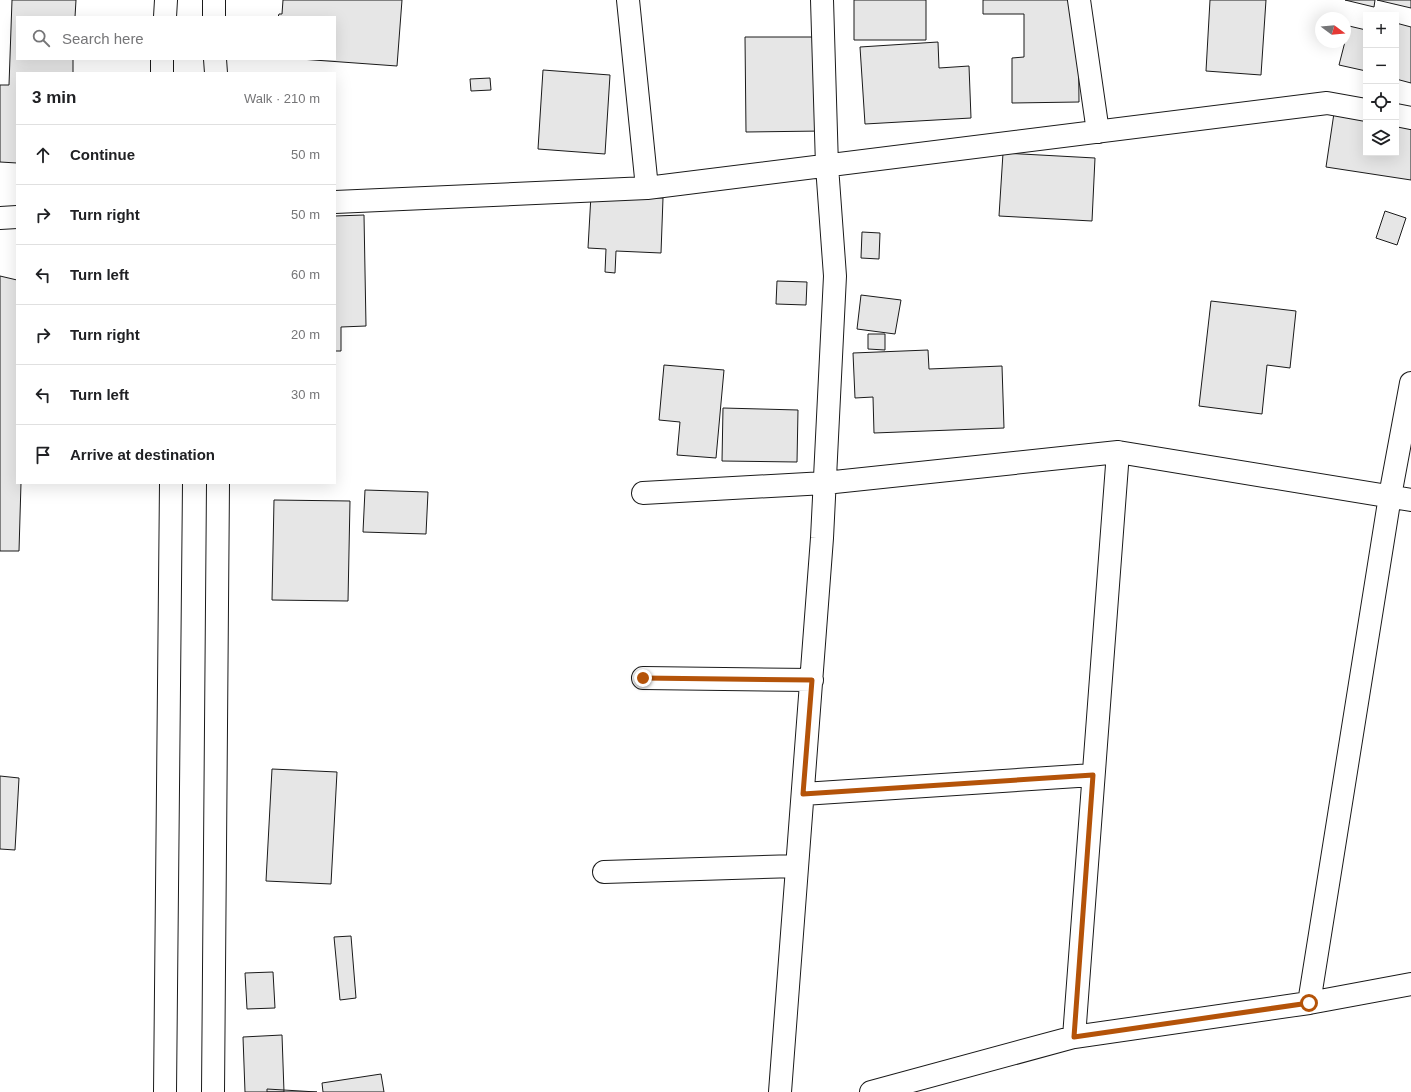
<!DOCTYPE html>
<html lang="en">
<head>
<meta charset="utf-8">
<style>
	:root { --surface:#fff; --page:#f2f2f2; --text:#202124; --muted:#757577; --line:#e0e0e0 }
	body { margin:0; font-family:Arial,sans-serif; background:var(--page); color:var(--text) }
	.controls { position:absolute; right:12px; top:12px; display:grid; overflow:hidden; border-radius:0px; box-shadow:0 4px 16px #0002 }
	.controls button { width:36px; height:36px; display:grid; place-items:center; padding:0; border:0; border-bottom:1px solid var(--line); background:var(--surface); color:var(--text); font:20px sans-serif }
	.compass { position:absolute; left:1315px; top:12px; width:36px; height:36px; border-radius:50%; background:var(--surface); box-shadow:0 4px 16px #0002; rotate:106deg }
	.stop { position:absolute; width:12px; height:12px; margin:-9px; border:3px solid #b45309; border-radius:50%; background:#fff }
	.stop.end { background:#b45309; border-color:#fff; box-shadow:0 1px 4px #0008 }
	.list { margin:0; padding:0; list-style:none }
	h2 { display:flex; justify-content:space-between; align-items:center; height:52px; margin:0; padding:0 16px; font-size:17px }
	h2 small { font-size:13px; font-weight:400; color:var(--muted) }
	.list li { display:grid; grid-template-columns:26px 1fr auto; gap:12px; align-items:center; box-sizing:border-box; height:60px; padding:0 16px; border-top:1px solid var(--line) }
	.list b { display:block; font-size:15px; white-space:nowrap }
	.list em { font-size:13px; font-style:normal; color:var(--muted) }
	.icon { flex:none; width:22px; height:22px; fill:none; stroke:currentColor; stroke-width:2; stroke-linecap:round; stroke-linejoin:round }
	.map { position:relative; flex:none; width:1411px; height:1092px; overflow:hidden }
	.search { position:absolute; background:var(--surface); box-shadow:0 4px 16px #0002; left:16px; top:16px; width:320px; height:44px; display:flex; align-items:center; gap:10px; box-sizing:border-box; padding:0 14px; border-radius:0px; color:var(--muted); font-size:15px }
	.panel { position:absolute; background:var(--surface); box-shadow:0 4px 16px #0002; left:16px; top:72px; width:320px; height:412px; border-radius:0px }
	.map>svg:first-child { display:block }
</style>
</head>
<body>
<div class="map">
<svg width="1411" height="1092" viewBox="0 0 1411 1092">
	<rect width="100%" height="100%" fill="#fff"/>
	<!-- building -->
	<path fill="#e6e6e6" stroke="#1a1a1a" d="M 12,0 L 76,0 L 75,17 L 17,17 L 17,59 L 73,59 L 73,73 L 17,73 L 17,163 L 0,162 L 0,85 L 9,85 Z
		M 283,0 L 402,0 L 397,66 L 300,59 L 335,59 L 335,17 L 278,17 L 279,14 L 282,14 Z
		M 854,0 L 926,0 L 926,40 L 854,40 Z
		M 983,0 L 1070,0 L 1078,5 L 1079,102 L 1012,103 L 1012,58 L 1024,57 L 1024,14 L 983,14 Z
		M 1210,0 L 1266,0 L 1261,75 L 1206,71 Z
		M 1345,0 L 1375,0 L 1374,7 Z
		M 1377,0 L 1411,0 L 1411,8 Z
		M 1396,23 L 1411,27 L 1411,83 L 1396,79 Z
		M 1349,26 L 1366,30 L 1366,71 L 1339,65 Z
		M 745,37 L 823,37 L 823,131 L 746,132 Z
		M 938,42 L 939,68 L 969,66 L 971,118 L 865,124 L 860,47 Z
		M 543,70 L 610,75 L 605,154 L 538,149 Z
		M 490,78 L 491,90 L 471,91 L 470,79 Z
		M 1334,113 L 1366,118 L 1366,153 L 1396,153 L 1396,122 L 1411,124 L 1411,180 L 1326,167 Z
		M 1003,153 L 1095,158 L 1092,221 L 999,216 Z
		M 591,195 L 663,198 L 661,253 L 616,251 L 615,273 L 605,272 L 606,249 L 588,248 Z
		M 1385,211 L 1406,218 L 1397,245 L 1376,238 Z
		M 364,215 L 366,326 L 341,327 L 341,351 L 335,351 L 335,216 Z
		M 862,232 L 880,233 L 879,259 L 861,258 Z
		M 0,276 L 17,280 L 17,483 L 21,483 L 19,551 L 0,551 Z
		M 777,281 L 807,282 L 806,305 L 776,304 Z
		M 861,295 L 901,300 L 895,334 L 857,329 Z
		M 1211,301 L 1296,311 L 1290,368 L 1267,365 L 1262,414 L 1199,406 Z
		M 868,334 L 885,334 L 885,350 L 868,349 Z
		M 928,350 L 929,369 L 1002,366 L 1004,428 L 874,433 L 873,397 L 855,398 L 853,353 Z
		M 664,365 L 724,370 L 716,458 L 677,455 L 680,422 L 659,420 Z
		M 723,408 L 798,410 L 797,462 L 722,461 Z
		M 365,490 L 428,492 L 426,534 L 363,532 Z
		M 274,500 L 350,501 L 348,601 L 272,600 Z
		M 272,769 L 337,772 L 331,884 L 266,881 Z
		M 0,776 L 19,778 L 15,850 L 0,849 Z
		M 351,936 L 356,998 L 340,1000 L 334,937 Z
		M 273,972 L 275,1008 L 247,1009 L 245,973 Z
		M 282,1035 L 284,1092 L 245,1092 L 243,1037 Z
		M 381,1074 L 384,1092 L 323,1092 L 322,1083 Z
		M 267,1089 L 317,1092 L 267,1092 Z"/>
	<g fill="none" stroke-linecap="round" stroke-linejoin="round">
		<!-- street casing -->
		<g stroke="#1a1a1a" stroke-width="24">
			<path id="street" d="M 628,0 L 647,188
				M 1079,0 L 1098,132
				M 1396,115 L 1411,118
				M 335,202 L 647,188 L 1327,103 L 1366,110
				M 1411,383 L 1390,496 L 1309,1003 L 1411,984
				M 643,493 L 825,483 L 1118,452 L 1411,500
				M 643,678 L 812,680
				M 803,794 L 1093,775
				M 604,872 L 797,866
				M 1074,1037 L 1118,452
				M 780,1092 L 822,538 L 835,276 L 827,166 L 822,0
				M 871,1092 L 1074,1037 L 1309,1003"/>
		</g>
		<!-- secondary casing -->
		<g stroke="#1a1a1a" stroke-width="24">
			<path id="secondary" d="M 0,218 L 17,217"/>
		</g>
		<!-- primary casing -->
		<g stroke="#1a1a1a" stroke-width="24">
			<path id="primary" d="M 214,0 L 214,17
				M 165,17 L 166,0
				M 215,59 L 216,73
				M 162,73 L 162,59
				M 165,1092 L 171,483
				M 213,1092 L 218,483"/>
		</g>
		<!-- street -->
		<use href="#street" stroke="#fff" stroke-width="22"/>
		<!-- secondary -->
		<use href="#secondary" stroke="#fff" stroke-width="22"/>
		<!-- primary -->
		<use href="#primary" stroke="#fff" stroke-width="22"/>
	</g>
	<g fill="none" stroke-linecap="round" stroke-linejoin="round">
		<!-- route -->
		<path stroke="#b45309" stroke-width="5" d="M 643,678 L 812,680 L 803,794 L 1093,775 L 1074,1037 L 1309,1003"/>
	</g>
</svg>
<div class="controls">
<button>+</button>
<button>−</button>
<button><svg class="icon" aria-label="locate" viewBox="0 0 24 24"><circle cx="12" cy="12" r="6"/><path d="M12 2v4M12 18v4M2 12h4M18 12h4"/></svg></button>
<button><svg class="icon" aria-label="layers" viewBox="0 0 24 24"><path d="M12 4l9 5-9 5-9-5zM3 14l9 5 9-5"/></svg></button>
</div>
<svg class="compass" viewBox="-18 -18 36 36"><path d="M0-13l5 13h-10z" fill="#e53935"/><path d="M0 13l5-13h-10z" fill="#757577"/></svg>
<div class="stop" style="left:1309px;top:1003px"></div>
<div class="stop end" style="left:643px;top:678px"></div>
<div class="search"><svg class="icon" aria-label="search" viewBox="0 0 24 24"><circle cx="10" cy="10" r="6"/><path d="M15 15l6 6"/></svg>Search here</div>
<section class="panel">
<h2>3 min<small>Walk · 210 m</small></h2>
<ul class="list">
<li><svg class="icon" aria-label="ahead" viewBox="0 0 24 24"><path d="M12 20V5M6 11l6-6 6 6"/></svg><div><b>Continue</b></div><em>50 m</em></li>
<li><svg class="icon" aria-label="right" viewBox="0 0 24 24"><path d="M7 20v-9h11M14 6l5 5-5 5"/></svg><div><b>Turn right</b></div><em>50 m</em></li>
<li><svg class="icon" aria-label="left" viewBox="0 0 24 24"><path d="M17 20v-9H6M10 6l-5 5 5 5"/></svg><div><b>Turn left</b></div><em>60 m</em></li>
<li><svg class="icon" aria-label="right" viewBox="0 0 24 24"><path d="M7 20v-9h11M14 6l5 5-5 5"/></svg><div><b>Turn right</b></div><em>20 m</em></li>
<li><svg class="icon" aria-label="left" viewBox="0 0 24 24"><path d="M17 20v-9H6M10 6l-5 5 5 5"/></svg><div><b>Turn left</b></div><em>30 m</em></li>
<li><svg class="icon" aria-label="arrive" viewBox="0 0 24 24"><path d="M6 21V4h12l-3 4 3 4H6"/></svg><div><b>Arrive at destination</b></div></li>
</ul>
</section>
</div>
</body>
</html>
